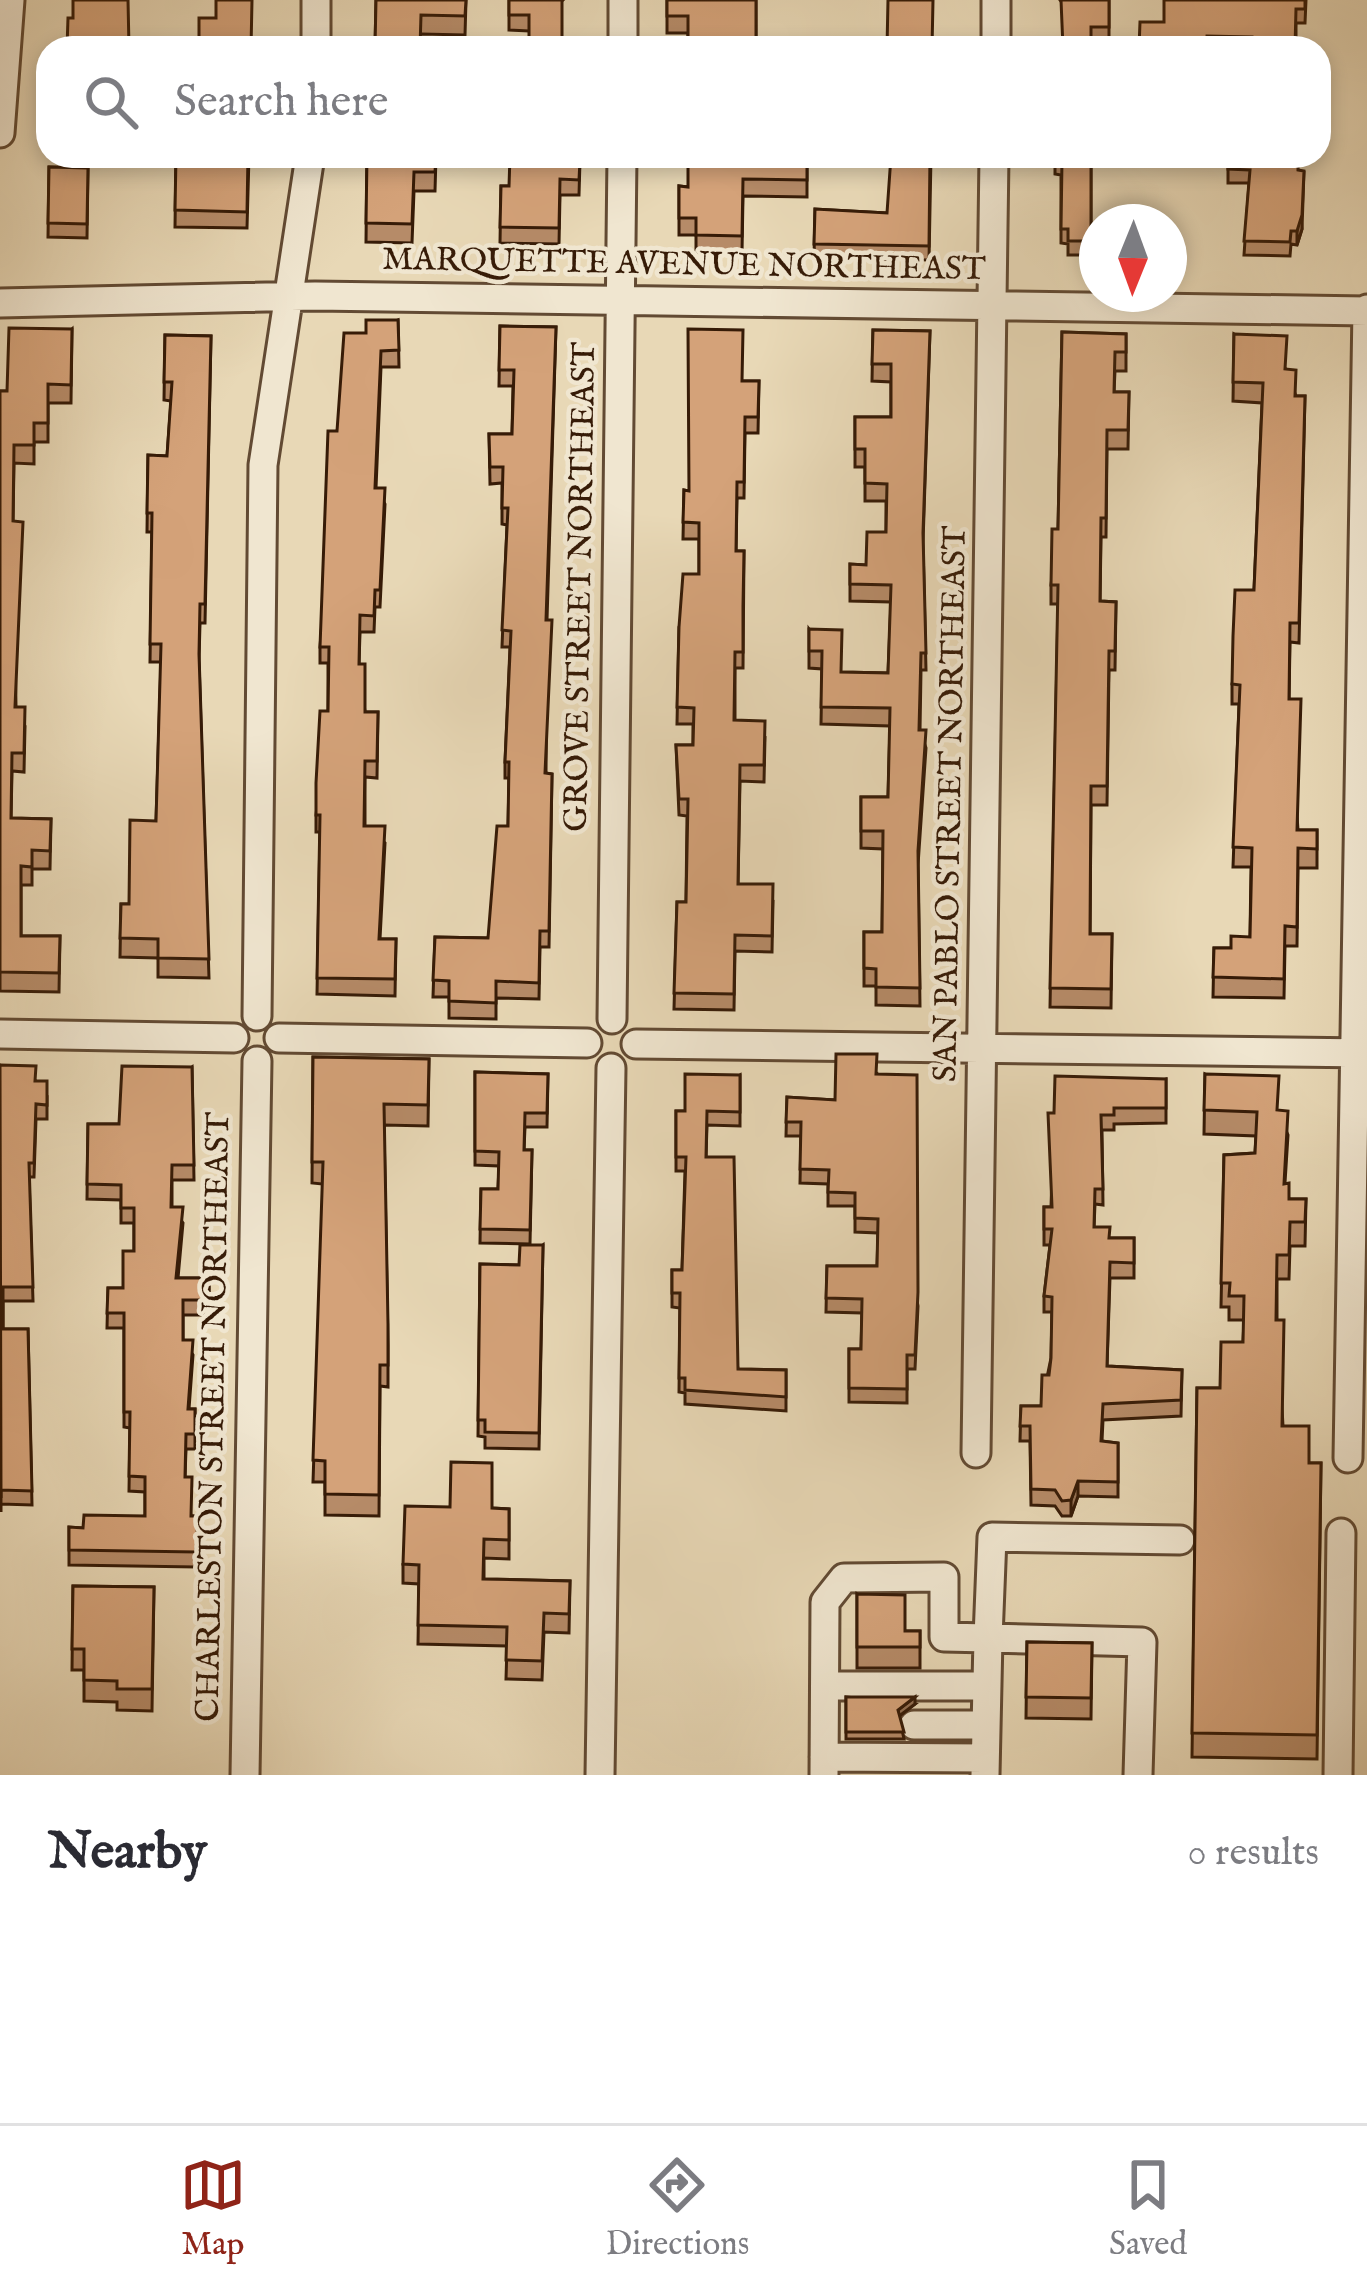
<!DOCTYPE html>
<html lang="en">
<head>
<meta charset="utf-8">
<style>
	:root { --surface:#fff; --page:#f2f2f3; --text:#2b2b33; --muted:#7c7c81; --line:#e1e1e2; --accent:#8f2418 }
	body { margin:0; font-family:"IM FELL English",serif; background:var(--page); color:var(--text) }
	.compass { position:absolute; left:1079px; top:204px; width:108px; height:108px; border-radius:50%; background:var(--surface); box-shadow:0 6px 18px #0003; rotate:181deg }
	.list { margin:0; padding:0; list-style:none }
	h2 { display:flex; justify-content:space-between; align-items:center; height:156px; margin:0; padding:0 48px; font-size:51px }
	h2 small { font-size:39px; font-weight:400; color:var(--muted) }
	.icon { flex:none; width:66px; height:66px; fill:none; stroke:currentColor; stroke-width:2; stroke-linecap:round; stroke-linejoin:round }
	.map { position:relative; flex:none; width:1367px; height:1775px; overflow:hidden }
	.search { position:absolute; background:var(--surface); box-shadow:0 6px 18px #0003; left:36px; right:36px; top:36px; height:132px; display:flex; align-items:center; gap:30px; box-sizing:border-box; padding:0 42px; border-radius:36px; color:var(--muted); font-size:45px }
	.sheet { height:348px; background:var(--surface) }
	nav { display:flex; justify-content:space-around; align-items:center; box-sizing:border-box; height:168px; border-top:3px solid var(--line); background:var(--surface); font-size:33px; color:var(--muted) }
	nav a { display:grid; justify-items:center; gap:6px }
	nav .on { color:var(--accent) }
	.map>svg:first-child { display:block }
</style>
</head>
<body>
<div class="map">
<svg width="1367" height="1775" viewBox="0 0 1367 1775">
	<rect width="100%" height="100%" fill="#e8d8b6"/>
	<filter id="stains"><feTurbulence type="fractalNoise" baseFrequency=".00167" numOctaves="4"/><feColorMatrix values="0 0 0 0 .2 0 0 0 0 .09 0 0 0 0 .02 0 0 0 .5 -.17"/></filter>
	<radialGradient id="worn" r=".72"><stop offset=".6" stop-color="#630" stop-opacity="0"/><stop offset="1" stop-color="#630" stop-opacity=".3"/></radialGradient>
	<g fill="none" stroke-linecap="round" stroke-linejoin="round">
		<!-- minor casing -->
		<g stroke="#624a33" stroke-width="33">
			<path id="minor" d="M 316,48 L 316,0
				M 623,48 L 623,0
				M 996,48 L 996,0
				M 0,133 L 10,0
				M 0,303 L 315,296 L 1367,311
				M 257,1016 L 263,465 L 310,156
				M 612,1019 L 622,156
				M 0,1034 L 234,1038
				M 279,1038 L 587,1043
				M 636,1044 L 1367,1053
				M 976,1453 L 994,156
				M 1348,1458 L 1367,309
				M 825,1686 L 987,1686
				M 914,1725 L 986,1725
				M 824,1757 L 985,1758
				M 245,1775 L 257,1061
				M 600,1775 L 611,1068
				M 824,1775 L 825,1602 L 844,1578 L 944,1577 L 944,1637 L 988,1638 L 985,1775
				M 1138,1775 L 1142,1642 L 988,1638 L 992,1537 L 1180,1540
				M 1338,1775 L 1341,1533"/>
		</g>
		<!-- minor -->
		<use href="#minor" stroke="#f0e6d0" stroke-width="27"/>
	</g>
	<!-- wall -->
	<path fill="#b68b68" stroke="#361b07" stroke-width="3" d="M 376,0 L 466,0 L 465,35 L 421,34 L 375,47 Z
		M 509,0 L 563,0 L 529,31 L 509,30 Z
		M 667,0 L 756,0 L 756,48 L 688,48 L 688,33 L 667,33 Z
		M 1060,0 L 1109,0 L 1109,41 L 1091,41 Z
		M 1306,0 L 1305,23 L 1296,23 L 1296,48 L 1139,48 L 1164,22 Z
		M 176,156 L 249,156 L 247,228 L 175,227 Z
		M 367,156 L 436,156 L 435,191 L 414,191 L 412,243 L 366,242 Z
		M 807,156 L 807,197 L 743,196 L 742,253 L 696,252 L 696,235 L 679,235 L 679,186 L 688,187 Z
		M 931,156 L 929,260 L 814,258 L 815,209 L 887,213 Z
		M 1055,156 L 1091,156 L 1091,255 L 1068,255 L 1068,244 L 1061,243 L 1061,175 L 1055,174 Z
		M 1228,156 L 1298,170 L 1302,229 L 1297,245 L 1291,244 L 1290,256 L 1244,255 L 1249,183 L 1228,183 Z
		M 561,160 L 580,160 L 579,195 L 560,195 L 559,244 L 500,243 L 501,186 L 509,186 Z
		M 49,167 L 88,168 L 87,238 L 48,237 Z
		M 398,320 L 399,367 L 381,367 L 376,488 L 385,504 L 380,607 L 375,607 L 374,632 L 360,632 L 359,664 L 365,712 L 378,712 L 377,778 L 365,777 L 365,826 L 385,843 L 380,939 L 396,939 L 395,996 L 317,994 L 320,832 L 316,832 L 316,815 L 328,711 L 328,663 L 320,663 L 320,647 L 337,431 L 366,333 Z
		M 500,326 L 556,327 L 547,620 L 546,773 L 552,774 L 549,947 L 540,947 L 539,999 L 496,998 L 496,1019 L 449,1018 L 449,997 L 433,997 L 435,937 L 488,938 L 508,826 L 509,778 L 505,778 L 505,762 L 510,647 L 502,647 L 507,525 L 502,524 L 502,483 L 490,484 L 489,434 L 512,434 L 513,386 L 499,386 Z
		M 72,329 L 71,403 L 48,403 L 48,442 L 34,442 L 34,464 L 14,463 L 13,521 L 16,707 L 25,726 L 24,772 L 12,771 L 11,818 L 51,819 L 50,869 L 32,869 L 32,885 L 21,885 L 21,936 L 60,936 L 59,992 L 0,991 L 0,391 L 7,391 Z
		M 873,330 L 930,331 L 923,543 L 926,670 L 921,670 L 920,730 L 926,748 L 918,865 L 920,1006 L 876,1005 L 876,986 L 864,986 L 864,932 L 882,932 L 883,849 L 861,848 L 861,797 L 888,797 L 890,726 L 821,724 L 822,669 L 809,668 L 809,629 L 841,672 L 888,673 L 891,602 L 850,601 L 850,564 L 866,565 L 886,532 L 886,501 L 865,501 L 865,467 L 855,467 L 855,417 L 891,417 L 891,382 L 872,381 Z
		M 1062,332 L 1126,334 L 1126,371 L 1115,371 L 1114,392 L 1129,392 L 1128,449 L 1107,449 L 1106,537 L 1101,537 L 1100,601 L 1116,602 L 1115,670 L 1109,670 L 1107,805 L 1091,805 L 1090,934 L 1112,934 L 1111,1008 L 1050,1007 L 1058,604 L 1051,604 L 1051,585 L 1058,529 Z
		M 1234,334 L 1286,369 L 1296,396 L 1305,396 L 1299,643 L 1290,642 L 1289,699 L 1298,830 L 1317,830 L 1317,868 L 1298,868 L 1297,946 L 1285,946 L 1284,998 L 1213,997 L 1214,948 L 1231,948 L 1250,937 L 1251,867 L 1233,867 L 1239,704 L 1232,704 L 1232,684 L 1254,590 L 1262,403 L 1233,401 Z
		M 165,335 L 211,336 L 205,623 L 200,623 L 199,660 L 209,978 L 158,977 L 158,958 L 120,957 L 121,904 L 129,904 L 156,821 L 161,662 L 150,662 L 152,532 L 147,532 L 148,455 L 167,456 L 171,401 L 164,400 Z
		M 742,381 L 759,381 L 758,433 L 745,433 L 744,498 L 737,498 L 736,551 L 744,551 L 743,668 L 735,668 L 735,720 L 765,737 L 764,782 L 740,781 L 738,884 L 773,901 L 772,952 L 735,951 L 734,1010 L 674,1009 L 677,902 L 686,902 L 687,816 L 679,815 L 676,745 L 693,745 L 693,724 L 677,724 L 679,627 L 699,574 L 699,539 L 683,539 L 684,490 L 689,491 Z
		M 313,1057 L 429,1059 L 428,1126 L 384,1125 L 388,1345 L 388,1387 L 380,1386 L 379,1516 L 325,1515 L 325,1482 L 313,1482 L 323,1184 L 312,1183 Z
		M 0,1065 L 36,1081 L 47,1096 L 47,1119 L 36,1119 L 34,1177 L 29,1177 L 33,1301 L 3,1301 L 3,1329 L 28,1329 L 32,1505 L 1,1504 L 1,1512 Z
		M 192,1067 L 194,1180 L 172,1180 L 172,1207 L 183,1223 L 178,1278 L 209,1278 L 209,1315 L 183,1315 L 183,1340 L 193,1355 L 189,1409 L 195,1409 L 195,1449 L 186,1449 L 185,1477 L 191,1516 L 198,1516 L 196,1567 L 69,1565 L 69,1527 L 83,1528 L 145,1516 L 145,1492 L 129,1491 L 130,1428 L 124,1427 L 124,1328 L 107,1328 L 108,1288 L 123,1288 L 134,1251 L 134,1223 L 121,1223 L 121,1200 L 87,1199 L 88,1124 L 119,1124 Z
		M 475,1072 L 548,1074 L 547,1127 L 525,1127 L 524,1150 L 532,1150 L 530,1244 L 480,1243 L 481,1189 L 498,1189 L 499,1166 L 475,1165 Z
		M 877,1074 L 918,1306 L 915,1369 L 907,1369 L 907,1403 L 849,1402 L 849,1349 L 861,1349 L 862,1313 L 826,1312 L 827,1266 L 877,1266 L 878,1233 L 855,1232 L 855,1206 L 828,1206 L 828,1184 L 800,1183 L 801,1136 L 786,1136 L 787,1097 L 835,1100 Z
		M 1205,1074 L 1278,1111 L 1288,1135 L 1285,1183 L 1289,1199 L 1306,1199 L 1305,1246 L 1290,1246 L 1289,1279 L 1277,1279 L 1277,1320 L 1283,1426 L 1309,1463 L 1321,1463 L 1317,1759 L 1192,1757 L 1197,1388 L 1220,1388 L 1243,1342 L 1244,1320 L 1229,1320 L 1229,1307 L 1221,1307 L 1224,1155 L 1255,1153 L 1256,1136 L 1204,1134 Z
		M 740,1075 L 740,1126 L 707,1125 L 706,1157 L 738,1369 L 786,1370 L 786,1411 L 685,1404 L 685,1393 L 679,1392 L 680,1308 L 672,1307 L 672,1270 L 682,1270 L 685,1171 L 676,1171 L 676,1111 L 685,1111 Z
		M 1166,1079 L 1166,1123 L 1114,1124 L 1114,1130 L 1102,1130 L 1103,1205 L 1095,1204 L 1094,1227 L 1109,1238 L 1134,1238 L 1134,1278 L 1110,1278 L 1107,1366 L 1182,1370 L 1181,1416 L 1103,1420 L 1102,1441 L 1118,1443 L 1118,1497 L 1078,1496 L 1071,1516 L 1062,1516 L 1055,1506 L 1031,1505 L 1030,1441 L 1020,1441 L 1021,1406 L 1041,1406 L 1051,1358 L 1052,1312 L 1044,1312 L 1044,1296 L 1050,1245 L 1044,1245 L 1044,1207 L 1051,1207 L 1054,1113 Z
		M 543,1245 L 539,1449 L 485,1448 L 485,1437 L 478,1436 L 480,1264 L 519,1265 Z
		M 492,1508 L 509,1509 L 509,1559 L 484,1558 L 484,1579 L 570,1581 L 569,1633 L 544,1632 L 542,1680 L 506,1679 L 507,1646 L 418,1644 L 419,1584 L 403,1583 L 403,1564 Z
		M 73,1586 L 154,1587 L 152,1711 L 117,1710 L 117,1702 L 84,1701 L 84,1670 L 72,1670 Z
		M 857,1594 L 905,1631 L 920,1631 L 920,1668 L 857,1668 Z
		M 1027,1642 L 1092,1643 L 1091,1719 L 1026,1718 Z
		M 846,1697 L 915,1704 L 899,1716 L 904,1739 L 846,1739 Z"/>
	<!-- shaded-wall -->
	<path fill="#947155" stroke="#361b07" stroke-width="3" d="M 1304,171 L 1302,229 L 1297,245 L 1297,231 Z
		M 1078,1481 L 1078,1496 L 1071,1516 L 1071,1500 Z
		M 915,1697 L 915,1704 L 898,1717 L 898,1710 Z"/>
	<!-- building -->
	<path fill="#d4a279" stroke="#361b07" stroke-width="3" d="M 73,0 L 128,0 L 129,48 L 67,48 L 68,18 L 73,18 Z
		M 216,0 L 252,0 L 251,48 L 199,48 L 199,18 L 216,18 Z
		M 376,0 L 466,0 L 465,16 L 421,15 L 420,48 L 368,48 L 375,47 Z
		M 509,0 L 562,0 L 562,48 L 529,48 L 529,15 L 509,15 Z
		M 667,0 L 756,0 L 756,44 L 721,44 L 721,48 L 688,48 L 688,16 L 667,16 Z
		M 888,0 L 933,0 L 932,48 L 887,48 Z
		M 1061,0 L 1109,0 L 1109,27 L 1091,27 L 1091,48 L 1063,48 Z
		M 1164,0 L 1305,0 L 1305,9 L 1296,9 L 1295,48 L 1252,48 L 1252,37 L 1207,36 L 1206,48 L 1139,48 L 1140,22 L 1164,22 Z
		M 176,156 L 248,156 L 247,212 L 175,210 Z
		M 367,156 L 436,156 L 435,172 L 414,172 L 412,224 L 366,223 Z
		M 510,156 L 560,156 L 560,160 L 580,160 L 579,180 L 560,179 L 559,228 L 500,227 L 501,186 L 509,186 Z
		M 688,156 L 807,156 L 807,180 L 743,179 L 742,236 L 696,235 L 696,218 L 679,218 L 679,186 L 688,187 Z
		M 891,156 L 930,156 L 929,246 L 814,244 L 815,209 L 887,213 Z
		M 1055,156 L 1091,156 L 1091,241 L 1068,241 L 1068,229 L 1061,229 L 1062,160 L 1055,160 Z
		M 1228,156 L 1298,156 L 1298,170 L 1304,171 L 1302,215 L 1297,231 L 1291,231 L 1290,242 L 1244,241 L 1250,170 L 1228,169 Z
		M 49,167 L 88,168 L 87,224 L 48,223 Z
		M 366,320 L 398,320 L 399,350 L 381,351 L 375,488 L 385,488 L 380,590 L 375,590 L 374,616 L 360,615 L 359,664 L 365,664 L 365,712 L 378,712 L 377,761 L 365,761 L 364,826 L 385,826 L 379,939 L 396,939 L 395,979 L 317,978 L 320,815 L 316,815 L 316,783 L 320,711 L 328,711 L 329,647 L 320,647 L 328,431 L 337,431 L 344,333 L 366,333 Z
		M 500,326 L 556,327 L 546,620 L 552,620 L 545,773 L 552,774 L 549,931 L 540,931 L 539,983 L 496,981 L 496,1003 L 449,1001 L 449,981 L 433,980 L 435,937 L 488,938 L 497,826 L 508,826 L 509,762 L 505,762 L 511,631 L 502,630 L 508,508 L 502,508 L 503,467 L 490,467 L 489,434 L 512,434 L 514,370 L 499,370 Z
		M 9,328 L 72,329 L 71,385 L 48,384 L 48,423 L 34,423 L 34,445 L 14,445 L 13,521 L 23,522 L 15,707 L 25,707 L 24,753 L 12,753 L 11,818 L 51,819 L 50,851 L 32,850 L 32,867 L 21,866 L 21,936 L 60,936 L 59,973 L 0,972 L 0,391 L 7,391 Z
		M 688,329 L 743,330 L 742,381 L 759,381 L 758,417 L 745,417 L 744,482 L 737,482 L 736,551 L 744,551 L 743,606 L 743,652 L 735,652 L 734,720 L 765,721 L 764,765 L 740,765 L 738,884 L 773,884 L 772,936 L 735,935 L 734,994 L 674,993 L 677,902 L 686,902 L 688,799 L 679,799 L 676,745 L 693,745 L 694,708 L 677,707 L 679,627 L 683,574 L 699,574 L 699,523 L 683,522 L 684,490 L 689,491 Z
		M 873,330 L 930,331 L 923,533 L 926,653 L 921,653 L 919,730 L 926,730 L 918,851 L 920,988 L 876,987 L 876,969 L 864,968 L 864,932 L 882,932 L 883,831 L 861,831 L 861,797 L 888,797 L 890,708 L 821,707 L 822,651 L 809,651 L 809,629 L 842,630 L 841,672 L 888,673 L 891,585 L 850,584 L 850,564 L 866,565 L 867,532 L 886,532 L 887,484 L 865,483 L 865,449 L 855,449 L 855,417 L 891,417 L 891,364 L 872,364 Z
		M 1062,332 L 1126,334 L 1126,352 L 1115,352 L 1114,392 L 1129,392 L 1128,430 L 1107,430 L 1106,518 L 1101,518 L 1100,601 L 1116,602 L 1115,651 L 1109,651 L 1107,786 L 1091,786 L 1090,934 L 1112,934 L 1111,989 L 1050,988 L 1058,585 L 1051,585 L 1052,529 L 1058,529 Z
		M 1234,334 L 1287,336 L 1285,369 L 1296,370 L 1295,396 L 1305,396 L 1299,623 L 1290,623 L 1289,699 L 1301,699 L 1297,830 L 1317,830 L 1317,849 L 1298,848 L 1297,927 L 1285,926 L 1284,979 L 1213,977 L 1214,948 L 1231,948 L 1231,936 L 1250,937 L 1252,848 L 1233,847 L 1240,685 L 1232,684 L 1233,636 L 1235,590 L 1254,590 L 1263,383 L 1233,382 Z
		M 165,335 L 211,336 L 205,604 L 200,604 L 199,654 L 209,959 L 158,958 L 158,939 L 120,938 L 121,904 L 129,904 L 130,820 L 156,821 L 161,644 L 150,644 L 152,513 L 147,513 L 148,455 L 167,456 L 172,382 L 164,382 Z
		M 836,1054 L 877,1054 L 876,1074 L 917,1075 L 918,1292 L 915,1355 L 907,1355 L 907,1389 L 849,1388 L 849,1349 L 861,1349 L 862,1299 L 826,1298 L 827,1266 L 877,1266 L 878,1219 L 855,1218 L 855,1193 L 828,1192 L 829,1170 L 800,1169 L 801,1122 L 786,1122 L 787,1097 L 835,1100 Z
		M 313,1057 L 429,1059 L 428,1105 L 384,1104 L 388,1324 L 388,1365 L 380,1365 L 379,1495 L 325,1494 L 325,1461 L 313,1460 L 323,1162 L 312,1162 Z
		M 0,1065 L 36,1066 L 35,1081 L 47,1081 L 47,1105 L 36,1104 L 34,1163 L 29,1163 L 33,1287 L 3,1287 L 3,1329 L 28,1329 L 32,1491 L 1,1490 L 1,1498 Z
		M 122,1066 L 192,1067 L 194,1165 L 172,1165 L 171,1207 L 183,1207 L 176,1278 L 209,1278 L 209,1300 L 183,1300 L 183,1340 L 193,1340 L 188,1409 L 195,1409 L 195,1434 L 186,1434 L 185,1477 L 192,1477 L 191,1516 L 198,1516 L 196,1552 L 69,1550 L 69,1527 L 83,1528 L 84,1515 L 145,1516 L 145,1477 L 129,1476 L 130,1412 L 124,1412 L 124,1313 L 107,1313 L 108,1288 L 123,1288 L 123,1251 L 134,1251 L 134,1208 L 121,1208 L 121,1185 L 87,1184 L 88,1124 L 119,1124 Z
		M 475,1072 L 548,1074 L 547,1113 L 525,1113 L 524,1150 L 532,1150 L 530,1230 L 480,1229 L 481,1189 L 498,1189 L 499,1152 L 475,1151 Z
		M 685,1074 L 740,1075 L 740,1112 L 707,1111 L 706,1157 L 734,1157 L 738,1369 L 786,1370 L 786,1397 L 685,1390 L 685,1378 L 679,1378 L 680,1293 L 672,1293 L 672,1270 L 682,1270 L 686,1157 L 676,1157 L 676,1111 L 685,1111 Z
		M 1205,1074 L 1279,1076 L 1277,1110 L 1288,1111 L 1284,1184 L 1289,1183 L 1289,1199 L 1306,1199 L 1305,1222 L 1290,1222 L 1289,1255 L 1277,1255 L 1276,1320 L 1284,1320 L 1282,1426 L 1309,1426 L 1309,1463 L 1321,1463 L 1317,1735 L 1192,1733 L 1197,1388 L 1220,1388 L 1221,1342 L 1243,1342 L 1244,1296 L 1229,1296 L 1230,1283 L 1221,1283 L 1224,1155 L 1255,1153 L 1257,1112 L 1204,1110 Z
		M 1055,1076 L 1166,1079 L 1166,1108 L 1114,1108 L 1114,1115 L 1101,1115 L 1103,1189 L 1095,1189 L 1094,1227 L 1110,1227 L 1109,1238 L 1134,1238 L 1134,1263 L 1110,1262 L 1107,1366 L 1182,1370 L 1181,1400 L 1103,1404 L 1101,1441 L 1118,1443 L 1118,1482 L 1078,1481 L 1071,1500 L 1062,1501 L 1055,1490 L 1031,1489 L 1030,1426 L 1020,1426 L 1021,1406 L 1041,1406 L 1042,1375 L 1049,1375 L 1051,1358 L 1052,1297 L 1044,1296 L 1052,1229 L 1044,1229 L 1044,1207 L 1052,1207 L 1048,1113 L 1054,1113 Z
		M 520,1245 L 543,1245 L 539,1433 L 485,1432 L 485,1420 L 478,1420 L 480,1264 L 519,1265 Z
		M 451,1462 L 492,1463 L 492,1508 L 509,1509 L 509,1540 L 484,1539 L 483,1579 L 570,1581 L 569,1614 L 544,1613 L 542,1661 L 506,1660 L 507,1627 L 418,1625 L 419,1565 L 403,1564 L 405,1506 L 450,1507 Z
		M 73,1586 L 154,1587 L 152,1689 L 117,1689 L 117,1681 L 84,1680 L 84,1649 L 72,1649 Z
		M 857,1594 L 905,1595 L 905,1631 L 920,1631 L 920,1647 L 857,1647 Z
		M 1027,1642 L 1092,1643 L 1091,1698 L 1026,1697 Z
		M 846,1697 L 915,1697 L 898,1710 L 904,1732 L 846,1732 Z"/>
	<g text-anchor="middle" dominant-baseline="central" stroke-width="9" stroke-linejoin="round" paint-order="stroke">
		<!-- street labels -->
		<g font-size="33" fill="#361b07" stroke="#f0e6d0">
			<text transform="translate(684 265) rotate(1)">MARQUETTE AVENUE NORTHEAST</text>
			<text transform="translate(581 587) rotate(-89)">GROVE STREET NORTHEAST</text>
			<text transform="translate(951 804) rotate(-89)">SAN PABLO STREET NORTHEAST</text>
			<text transform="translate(214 1417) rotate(-89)">CHARLESTON STREET NORTHEAST</text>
		</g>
	</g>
	<rect width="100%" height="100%" filter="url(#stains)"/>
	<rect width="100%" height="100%" fill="url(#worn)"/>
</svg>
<svg class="compass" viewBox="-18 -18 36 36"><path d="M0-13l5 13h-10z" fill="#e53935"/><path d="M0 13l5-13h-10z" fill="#7c7c81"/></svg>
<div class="search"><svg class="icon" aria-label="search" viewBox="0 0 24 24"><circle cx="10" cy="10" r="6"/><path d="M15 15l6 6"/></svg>Search here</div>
</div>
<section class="sheet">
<h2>Nearby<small>0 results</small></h2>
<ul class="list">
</ul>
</section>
<nav>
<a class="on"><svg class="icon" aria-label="map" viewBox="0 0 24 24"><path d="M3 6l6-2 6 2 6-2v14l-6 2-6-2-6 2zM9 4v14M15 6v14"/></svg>Map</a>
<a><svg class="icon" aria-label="directions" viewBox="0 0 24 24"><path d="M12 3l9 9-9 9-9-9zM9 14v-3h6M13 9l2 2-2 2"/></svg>Directions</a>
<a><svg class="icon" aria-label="saved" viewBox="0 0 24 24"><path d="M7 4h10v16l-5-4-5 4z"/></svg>Saved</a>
</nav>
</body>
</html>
